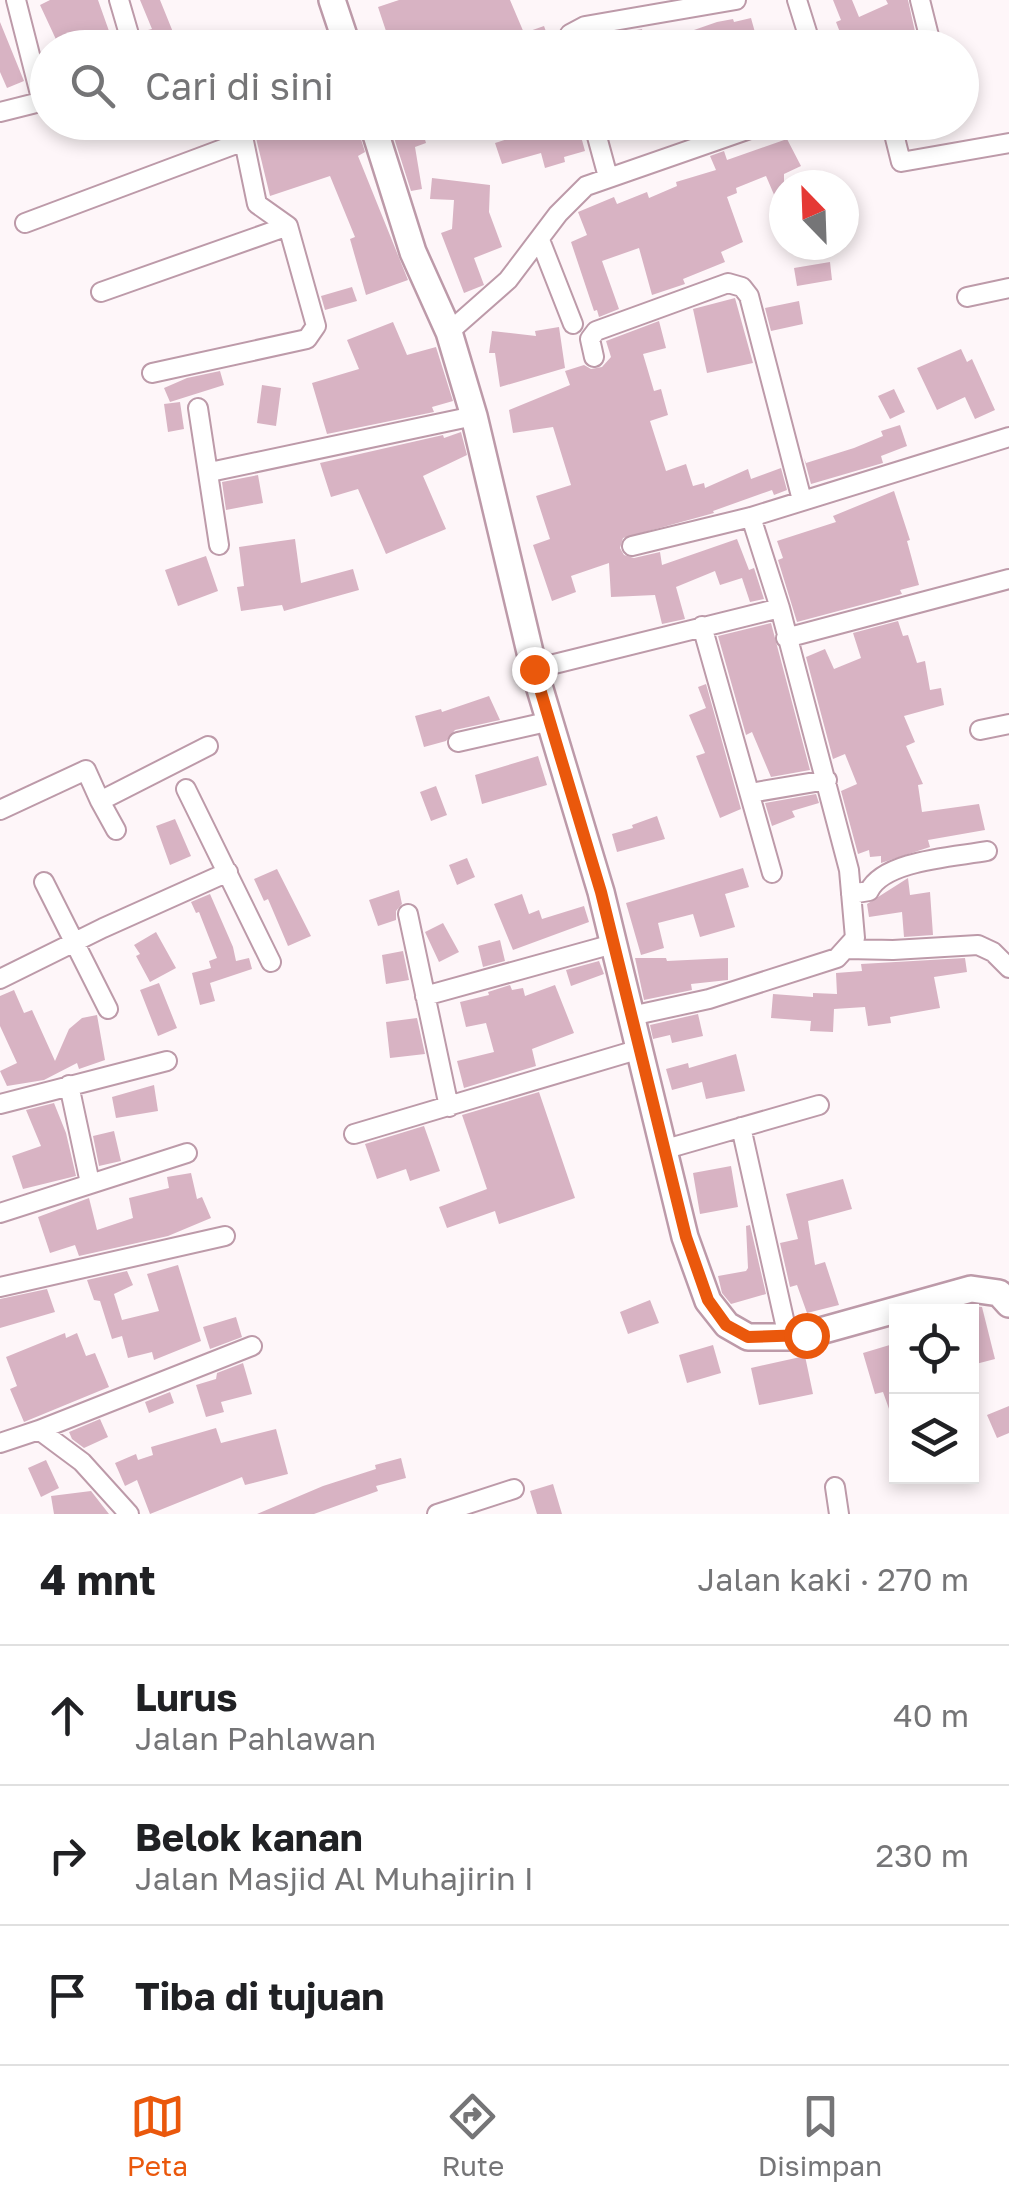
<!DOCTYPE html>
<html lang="id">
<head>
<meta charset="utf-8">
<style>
	:root { --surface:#fff; --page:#f6f6f6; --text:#202124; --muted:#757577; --line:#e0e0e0; --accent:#ea580c }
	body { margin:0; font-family:"Golos Text",sans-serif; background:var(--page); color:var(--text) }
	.controls { position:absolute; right:30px; bottom:30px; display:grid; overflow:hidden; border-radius:0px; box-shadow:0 5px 15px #0003 }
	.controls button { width:90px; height:90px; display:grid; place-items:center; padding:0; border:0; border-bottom:2px solid var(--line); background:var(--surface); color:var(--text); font:50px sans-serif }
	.compass { position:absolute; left:769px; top:170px; width:90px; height:90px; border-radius:50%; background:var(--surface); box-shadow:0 5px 15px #0003; rotate:337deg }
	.stop { position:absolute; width:30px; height:30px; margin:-22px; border:8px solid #ea580c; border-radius:50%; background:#fff }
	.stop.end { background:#ea580c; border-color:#fff; box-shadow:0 2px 10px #0008 }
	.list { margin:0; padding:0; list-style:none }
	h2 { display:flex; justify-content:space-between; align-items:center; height:130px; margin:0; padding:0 40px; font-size:42px }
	h2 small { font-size:32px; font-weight:400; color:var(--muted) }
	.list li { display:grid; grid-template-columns:65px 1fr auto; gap:30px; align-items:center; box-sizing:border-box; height:140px; padding:0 40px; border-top:2px solid var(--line) }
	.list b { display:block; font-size:38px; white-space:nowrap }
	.list p { margin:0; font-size:32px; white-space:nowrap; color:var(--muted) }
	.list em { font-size:32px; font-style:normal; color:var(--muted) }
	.icon { flex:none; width:55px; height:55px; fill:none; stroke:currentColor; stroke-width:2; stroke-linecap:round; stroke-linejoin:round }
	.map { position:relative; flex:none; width:1009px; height:1514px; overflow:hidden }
	.search { position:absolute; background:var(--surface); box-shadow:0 5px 15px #0003; left:30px; right:30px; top:30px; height:110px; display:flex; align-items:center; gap:25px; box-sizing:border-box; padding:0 35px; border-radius:55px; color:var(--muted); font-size:38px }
	.sheet { height:550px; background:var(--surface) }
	nav { display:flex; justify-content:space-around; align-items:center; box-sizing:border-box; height:140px; border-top:2px solid var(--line); background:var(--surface); font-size:28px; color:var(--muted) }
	nav a { display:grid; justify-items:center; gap:5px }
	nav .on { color:var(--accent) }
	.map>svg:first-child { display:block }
</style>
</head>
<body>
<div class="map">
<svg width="1009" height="1514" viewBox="0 0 1009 1514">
	<rect width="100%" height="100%" fill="#fef6f9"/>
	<!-- building -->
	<path fill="#d8b3c3" d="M 50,0 L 98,0 L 115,48 L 60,48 L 40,5 Z
		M 140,0 L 160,0 L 177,42 L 154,48 L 148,30 L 152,29 Z
		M 399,0 L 510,0 L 524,33 L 544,26 L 552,48 L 435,48 L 430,33 L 390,43 L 378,7 Z
		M 833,0 L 852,0 L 859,17 L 888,4 L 886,0 L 908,0 L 918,45 L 877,48 L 875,42 L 863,48 L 846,48 L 836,22 L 841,20 Z
		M 751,18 L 756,36 L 738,41 L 739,48 L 699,48 L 694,30 L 717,22 L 733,19 L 734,22 Z
		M 0,22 L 24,81 L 7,88 L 0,72 Z
		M 642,29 L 646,48 L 592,48 L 592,42 L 604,39 L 602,36 Z
		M 264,122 L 356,123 L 365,152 L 358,156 L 408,280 L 366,295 L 350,239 L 355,237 L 330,176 L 270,196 L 256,138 L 267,134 Z
		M 389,122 L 427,122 L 421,126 L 426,143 L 415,147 L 422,189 L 411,191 Z
		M 509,122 L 577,122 L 585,151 L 564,157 L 565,162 L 545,168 L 541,153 L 502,164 L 495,143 L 514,137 Z
		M 615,122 L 663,122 L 623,140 Z
		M 787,139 L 801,166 L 784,174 L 784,218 L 766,176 L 736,188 L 737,193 L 727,197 L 743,242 L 721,252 L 725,262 L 683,279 L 685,284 L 652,295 L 639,248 L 602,261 L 619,309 L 599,317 L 597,310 L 594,311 L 571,242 L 587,235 L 578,212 L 614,197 L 617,204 L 647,192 L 649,198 L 677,186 L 676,182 L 716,170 L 710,156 L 724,151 L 727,160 Z
		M 432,178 L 490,185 L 489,212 L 502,247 L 474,258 L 484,285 L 464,293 L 441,233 L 452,229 L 454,200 L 430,199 Z
		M 830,262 L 832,280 L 797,286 L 794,268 Z
		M 352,287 L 357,301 L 325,310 L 321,296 Z
		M 735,298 L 753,363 L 707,373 L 693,309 Z
		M 799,301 L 803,324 L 771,331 L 765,308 Z
		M 659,321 L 666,348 L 643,354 L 654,391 L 661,389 L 668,415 L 650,421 L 666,471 L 686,464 L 693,486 L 704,483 L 705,488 L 748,469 L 751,479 L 781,468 L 787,490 L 774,495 L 772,490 L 713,511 L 714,513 L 623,538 L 620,548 L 624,555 L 634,558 L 660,552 L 662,565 L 737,539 L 749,570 L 754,568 L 764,599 L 750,602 L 742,578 L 720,585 L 715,571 L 676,587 L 685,619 L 662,624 L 655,595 L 611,597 L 609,563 L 571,576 L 576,592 L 552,601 L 533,545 L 550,539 L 536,496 L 571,485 L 553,427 L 513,433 L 509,410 L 570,385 L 565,371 L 584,365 L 591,369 L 602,367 L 611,357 L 606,341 Z
		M 393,322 L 407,355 L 436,347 L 453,401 L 432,407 L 434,412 L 327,434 L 312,383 L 359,369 L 347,340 Z
		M 559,327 L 565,368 L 500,387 L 495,353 L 489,353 L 492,331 L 536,336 L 535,331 Z
		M 961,349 L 967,362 L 972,359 L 995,410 L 975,419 L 965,397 L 937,410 L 917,368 Z
		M 220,371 L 224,385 L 170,402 L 164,388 L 187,378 Z
		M 262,385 L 281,388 L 276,426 L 257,423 Z
		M 894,389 L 905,412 L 890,419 L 878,396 Z
		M 180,402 L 184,429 L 168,432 L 164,404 Z
		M 900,425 L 907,446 L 881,456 L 883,463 L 811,484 L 804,458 L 806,463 L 854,448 L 883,436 L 881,431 Z
		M 461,432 L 467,455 L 423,476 L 446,529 L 386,554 L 358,489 L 331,497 L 320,463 L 443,435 L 444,438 Z
		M 258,475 L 263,503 L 226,510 L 222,482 Z
		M 894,491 L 910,540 L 907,541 L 919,585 L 900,590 L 902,594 L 797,622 L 778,560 L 783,558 L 777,541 L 836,522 L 833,516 Z
		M 295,539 L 301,583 L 353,569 L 359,590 L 284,611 L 282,605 L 241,611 L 237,587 L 244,586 L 239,547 Z
		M 206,556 L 218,591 L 178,606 L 165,570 Z
		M 898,621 L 903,636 L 908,635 L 917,663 L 925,661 L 930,690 L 941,688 L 944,705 L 904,716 L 915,742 L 906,746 L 923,784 L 918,785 L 922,812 L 979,804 L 985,830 L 928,840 L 930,847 L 881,863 L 881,856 L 870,857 L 869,850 L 858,854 L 841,791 L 857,784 L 845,754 L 833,759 L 806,657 L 825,649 L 834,669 L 861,658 L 853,633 Z
		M 771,623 L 810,770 L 771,777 L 752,732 L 746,735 L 718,636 Z
		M 706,684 L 741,809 L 720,818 L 696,756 L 705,753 L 689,715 L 706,708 L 698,687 Z
		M 489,696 L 500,720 L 455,730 L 446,741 L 424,747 L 415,716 L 441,709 L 442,712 Z
		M 538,756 L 547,785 L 482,804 L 475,775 Z
		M 436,786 L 447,815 L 431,821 L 420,792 Z
		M 816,794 L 819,803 L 792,811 L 795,817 L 772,826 L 765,803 Z
		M 657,816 L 665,839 L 617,852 L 612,834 L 633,828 L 632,825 Z
		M 175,819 L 191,856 L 170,865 L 156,826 Z
		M 467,858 L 475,877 L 457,885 L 449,865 Z
		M 743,868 L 749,887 L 725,894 L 735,927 L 700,937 L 693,914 L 658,923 L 664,948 L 641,955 L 626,903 Z
		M 277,869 L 311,936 L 288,946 L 268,899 L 264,901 L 254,879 Z
		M 908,878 L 910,895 L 930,892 L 933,935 L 904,937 L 902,912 L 869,917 L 867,904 Z
		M 399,890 L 402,904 L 396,911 L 396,920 L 378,926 L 369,900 Z
		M 210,894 L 233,947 L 236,961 L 249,958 L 252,969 L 210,983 L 215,1001 L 200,1005 L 192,973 L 211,968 L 209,961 L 217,958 L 199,912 L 196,913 L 191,902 Z
		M 522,894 L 529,914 L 539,910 L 542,919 L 584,906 L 589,922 L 513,950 L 494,904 Z
		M 443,923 L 459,952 L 439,962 L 425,932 Z
		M 156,932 L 176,968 L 150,982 L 136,956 L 140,954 L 134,945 Z
		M 500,940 L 505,961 L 483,967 L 478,946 Z
		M 403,951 L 409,980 L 386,984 L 382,955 Z
		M 635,958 L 666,958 L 667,961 L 728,958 L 728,980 L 691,984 L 692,990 L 644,1000 Z
		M 965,958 L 967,972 L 934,977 L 940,1008 L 890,1017 L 891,1023 L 868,1026 L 865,1007 L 834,1009 L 833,1032 L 810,1031 L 811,1021 L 771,1018 L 773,994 L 813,997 L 813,993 L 837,994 L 836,973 L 862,971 L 861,964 Z
		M 599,961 L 604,974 L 571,986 L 566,970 Z
		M 159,983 L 177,1028 L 158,1036 L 140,990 Z
		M 510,985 L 512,990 L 523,988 L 525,996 L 555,985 L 574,1033 L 532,1049 L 536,1066 L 464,1088 L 457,1061 L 494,1052 L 486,1023 L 466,1027 L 460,1002 L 489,995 L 488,992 Z
		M 14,990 L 24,1013 L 32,1010 L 55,1061 L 69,1029 L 82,1018 L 97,1015 L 105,1060 L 79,1069 L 77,1063 L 44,1080 L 7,1086 L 0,1071 L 17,1063 L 0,1026 L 0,996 Z
		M 698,1014 L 703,1036 L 672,1043 L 670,1035 L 653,1039 L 650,1025 Z
		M 417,1018 L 425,1054 L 390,1058 L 386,1022 Z
		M 736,1054 L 745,1091 L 706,1099 L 702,1082 L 672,1090 L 666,1069 L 688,1063 L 689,1068 Z
		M 154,1085 L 158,1111 L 116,1118 L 112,1097 Z
		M 539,1092 L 575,1198 L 499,1224 L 495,1211 L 447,1228 L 439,1207 L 487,1189 L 462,1115 Z
		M 54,1103 L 66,1133 L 76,1176 L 23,1189 L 12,1156 L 41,1146 L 26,1110 Z
		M 424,1126 L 440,1171 L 410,1181 L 406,1169 L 377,1179 L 365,1144 Z
		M 114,1131 L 121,1161 L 99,1166 L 93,1136 Z
		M 731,1166 L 738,1207 L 700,1214 L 693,1173 Z
		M 191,1173 L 197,1199 L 202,1197 L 211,1218 L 168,1236 L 79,1256 L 75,1245 L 50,1253 L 38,1217 L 89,1198 L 97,1230 L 133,1218 L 129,1198 L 169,1188 L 167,1177 Z
		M 843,1179 L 852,1209 L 808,1221 L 815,1265 L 825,1262 L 839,1305 L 807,1313 L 797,1285 L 790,1287 L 780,1243 L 798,1239 L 786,1194 Z
		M 750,1225 L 766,1294 L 731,1304 L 722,1293 L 718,1276 L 746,1271 L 748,1268 L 746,1226 Z
		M 178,1265 L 201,1341 L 154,1360 L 152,1352 L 128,1358 L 122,1336 L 112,1339 L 100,1301 L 94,1300 L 87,1280 L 127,1271 L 133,1285 L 114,1294 L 122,1320 L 159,1311 L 147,1274 Z
		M 47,1289 L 55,1312 L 0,1328 L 0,1299 Z
		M 650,1300 L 659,1323 L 628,1334 L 620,1312 Z
		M 972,1306 L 982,1307 L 995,1359 L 972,1365 Z
		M 236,1317 L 242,1337 L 210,1349 L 203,1327 Z
		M 65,1333 L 66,1338 L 77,1333 L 86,1356 L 95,1353 L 109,1387 L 24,1422 L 10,1389 L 17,1386 L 6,1357 Z
		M 893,1344 L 896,1356 L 894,1423 L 883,1392 L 875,1394 L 863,1353 Z
		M 713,1345 L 721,1373 L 687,1383 L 679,1355 Z
		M 805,1356 L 813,1394 L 759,1405 L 751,1368 Z
		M 243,1363 L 252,1394 L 221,1402 L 224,1412 L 206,1417 L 196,1385 L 216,1379 L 217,1373 Z
		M 170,1392 L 174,1403 L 149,1413 L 145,1402 Z
		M 1009,1406 L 1009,1433 L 997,1438 L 987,1415 Z
		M 100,1419 L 108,1437 L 84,1448 L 72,1439 L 69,1432 Z
		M 216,1428 L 221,1443 L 276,1429 L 288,1474 L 245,1485 L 242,1477 L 150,1514 L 137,1480 L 125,1486 L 115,1463 L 136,1454 L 138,1460 L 153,1455 L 151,1447 Z
		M 401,1458 L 406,1478 L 376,1486 L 378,1491 L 314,1514 L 257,1514 L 323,1486 L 376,1469 L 375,1465 Z
		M 46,1460 L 59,1488 L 41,1497 L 28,1468 Z
		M 553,1484 L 562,1514 L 537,1514 L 530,1491 Z
		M 91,1491 L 109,1514 L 54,1514 L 51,1496 Z"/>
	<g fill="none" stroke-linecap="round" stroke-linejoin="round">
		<!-- street casing -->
		<g stroke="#bd9aa9" stroke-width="22">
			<path id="street" d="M 16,0 L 42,102
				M 119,0 L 133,48
				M 797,0 L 812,48
				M 920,0 L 931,44
				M 573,48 L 570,34 L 585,26 L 736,0
				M 0,112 L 48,100
				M 593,122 L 608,177
				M 891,122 L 901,162 L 1009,143
				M 25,223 L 244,141
				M 540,240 L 573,324
				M 101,292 L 288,226
				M 967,297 L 1009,288
				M 449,332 L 508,280 L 558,214 L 586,186 L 770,122
				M 594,357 L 590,339 L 596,331 L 728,283 L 742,287 L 749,296 L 802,500
				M 152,373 L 307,339 L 316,326 L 288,226 L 257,204 L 240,122
				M 198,408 L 219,545
				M 210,472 L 474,416
				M 632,546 L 751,517 L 1009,437
				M 702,626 L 772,873
				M 786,638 L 1009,579
				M 534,669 L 780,608
				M 980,730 L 1009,724
				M 458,742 L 551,721
				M 186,789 L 271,962
				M 750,793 L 827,780
				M 100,801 L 116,830
				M 0,810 L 86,770 L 100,801 L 208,746
				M 44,882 L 108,1009
				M 851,894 L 869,891 C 884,860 955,857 987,851
				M 408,914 L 449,1107
				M 847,949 L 893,950 L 978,945 L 993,952 L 1009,968
				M 0,979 L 103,928 L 228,872
				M 425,996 L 613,944
				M 631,1016 L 709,999 L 837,958 L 855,938 L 849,870 L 780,608 L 751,517
				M 69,1085 L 90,1183
				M 0,1104 L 167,1061
				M 741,1127 L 788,1337
				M 354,1134 L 640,1049
				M 666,1149 L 819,1105
				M 0,1213 L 187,1153
				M 0,1287 L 225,1236
				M 39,1430 L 82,1462 L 129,1514
				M 0,1443 L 39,1430 L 252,1346
				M 835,1487 L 839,1514
				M 437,1514 L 514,1489"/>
		</g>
		<!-- secondary casing -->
		<g stroke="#bd9aa9" stroke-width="30">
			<path id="secondary" d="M 332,0 L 348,48
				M 372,122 L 413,252 L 449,332 L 474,416 L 534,669 L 601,892 L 685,1237 L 708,1301 L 727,1325 L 748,1337 L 788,1337 L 806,1335 L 971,1289 L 999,1293 L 1009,1304"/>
		</g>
		<!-- street -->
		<use href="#street" stroke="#fff" stroke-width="18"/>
		<!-- secondary -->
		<use href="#secondary" stroke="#fff" stroke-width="25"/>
	</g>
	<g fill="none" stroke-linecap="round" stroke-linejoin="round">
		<!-- route -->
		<path stroke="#ea580c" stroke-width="12" d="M 534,669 L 601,892 L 686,1237 L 708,1300 L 726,1325 L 748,1337 L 806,1335"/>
	</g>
</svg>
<div class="controls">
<button><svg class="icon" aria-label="locate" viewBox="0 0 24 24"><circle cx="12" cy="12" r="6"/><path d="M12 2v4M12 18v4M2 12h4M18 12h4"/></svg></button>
<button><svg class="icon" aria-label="layers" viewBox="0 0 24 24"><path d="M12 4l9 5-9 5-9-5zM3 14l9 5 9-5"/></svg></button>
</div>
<svg class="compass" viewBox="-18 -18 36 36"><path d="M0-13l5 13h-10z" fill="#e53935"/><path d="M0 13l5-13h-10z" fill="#757577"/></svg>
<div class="stop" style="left:806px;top:1335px"></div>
<div class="stop end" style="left:534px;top:669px"></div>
<div class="search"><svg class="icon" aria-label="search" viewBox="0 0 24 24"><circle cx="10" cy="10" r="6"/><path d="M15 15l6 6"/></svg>Cari di sini</div>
</div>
<section class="sheet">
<h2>4 mnt<small>Jalan kaki · 270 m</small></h2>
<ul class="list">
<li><svg class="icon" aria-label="ahead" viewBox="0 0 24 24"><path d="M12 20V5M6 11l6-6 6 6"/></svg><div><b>Lurus</b><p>Jalan Pahlawan</p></div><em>40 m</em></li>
<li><svg class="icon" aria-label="right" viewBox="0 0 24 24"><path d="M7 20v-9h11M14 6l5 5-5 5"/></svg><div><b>Belok kanan</b><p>Jalan Masjid Al Muhajirin I</p></div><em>230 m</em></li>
<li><svg class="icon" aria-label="arrive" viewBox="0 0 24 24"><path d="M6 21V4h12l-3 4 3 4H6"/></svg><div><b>Tiba di tujuan</b></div></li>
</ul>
</section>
<nav>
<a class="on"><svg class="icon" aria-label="map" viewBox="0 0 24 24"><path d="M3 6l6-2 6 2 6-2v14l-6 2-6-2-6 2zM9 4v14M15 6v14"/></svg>Peta</a>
<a><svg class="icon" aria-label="directions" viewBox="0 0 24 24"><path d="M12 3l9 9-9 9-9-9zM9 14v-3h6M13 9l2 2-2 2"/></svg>Rute</a>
<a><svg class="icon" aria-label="saved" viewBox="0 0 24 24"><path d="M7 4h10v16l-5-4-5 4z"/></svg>Disimpan</a>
</nav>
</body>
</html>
